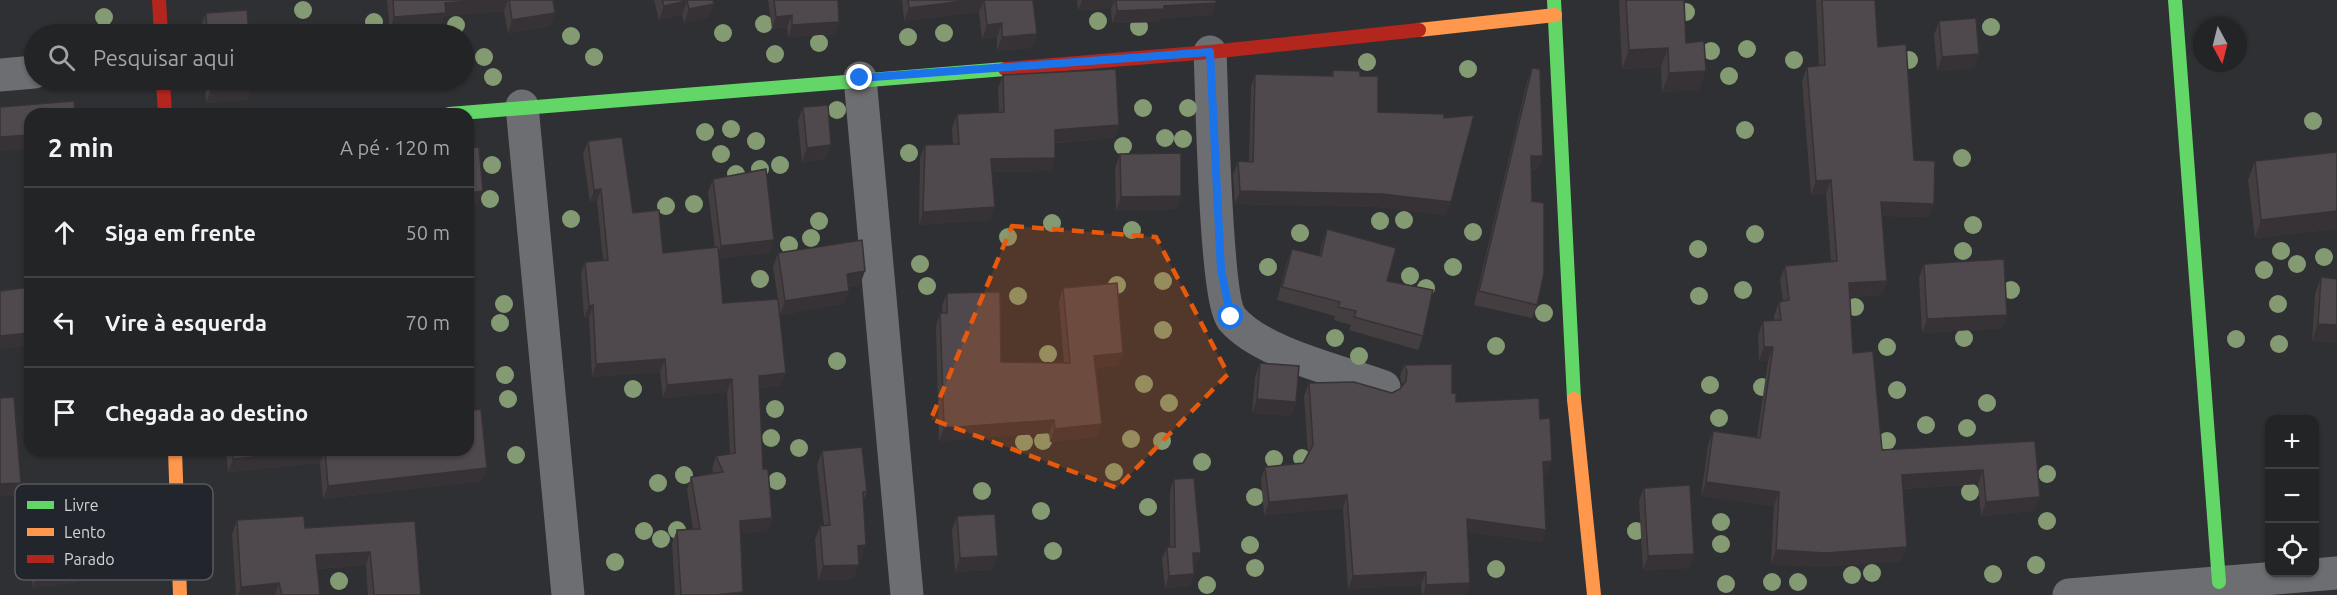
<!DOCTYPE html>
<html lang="pt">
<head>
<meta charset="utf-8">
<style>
	:root { --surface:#222426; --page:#2a2c2e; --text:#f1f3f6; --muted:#a2a4a7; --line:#3f4143 }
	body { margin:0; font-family:Ubuntu,sans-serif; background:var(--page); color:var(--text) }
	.controls { position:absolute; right:18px; bottom:18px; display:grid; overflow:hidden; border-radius:12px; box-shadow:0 2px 4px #0004 }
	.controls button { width:54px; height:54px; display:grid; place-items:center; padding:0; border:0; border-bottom:2px solid var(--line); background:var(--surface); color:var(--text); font:30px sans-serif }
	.compass { position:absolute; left:2193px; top:18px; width:54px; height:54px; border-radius:50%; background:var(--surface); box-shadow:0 2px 4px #0004; rotate:173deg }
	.stop { position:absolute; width:18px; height:18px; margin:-14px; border:4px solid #1a73e8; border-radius:50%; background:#fff }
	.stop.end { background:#1a73e8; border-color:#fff; box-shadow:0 2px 6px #0008 }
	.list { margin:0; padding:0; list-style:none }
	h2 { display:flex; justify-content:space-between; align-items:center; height:78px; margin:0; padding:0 24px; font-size:26px }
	h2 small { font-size:20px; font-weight:400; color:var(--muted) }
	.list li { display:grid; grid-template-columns:39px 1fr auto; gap:18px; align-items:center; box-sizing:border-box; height:90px; padding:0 24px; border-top:2px solid var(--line) }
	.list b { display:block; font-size:22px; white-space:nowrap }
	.list em { font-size:20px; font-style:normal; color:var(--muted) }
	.icon { flex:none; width:33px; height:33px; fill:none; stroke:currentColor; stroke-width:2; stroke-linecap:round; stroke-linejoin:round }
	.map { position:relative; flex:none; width:2337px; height:595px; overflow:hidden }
	.search { position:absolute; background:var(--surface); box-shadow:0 2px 4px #0004; left:24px; top:24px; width:450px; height:66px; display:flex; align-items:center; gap:15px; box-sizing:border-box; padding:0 21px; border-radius:33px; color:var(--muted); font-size:22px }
	.panel { position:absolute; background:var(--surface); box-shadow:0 2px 4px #0004; left:24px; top:108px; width:450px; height:348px; border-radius:18px }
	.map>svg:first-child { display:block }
</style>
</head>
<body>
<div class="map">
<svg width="2337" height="595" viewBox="0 0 2337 595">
	<rect width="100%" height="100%" fill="#2e3033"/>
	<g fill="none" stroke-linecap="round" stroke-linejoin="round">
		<!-- street -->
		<path stroke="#6d6e71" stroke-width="33" d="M 1210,52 C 1212,92 1215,298 1232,319 C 1262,354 1341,371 1384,387
			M 0,75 L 34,72
			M 860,78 L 907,595
			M 522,106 L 568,595
			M 2069,595 L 2337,573"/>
		<!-- fast -->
		<path stroke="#63d668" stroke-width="14" d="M 1554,0 L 1574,399
			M 2175,0 L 2219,582
			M 449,114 L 1005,69"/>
		<!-- slow -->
		<path stroke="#ff974d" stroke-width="14" d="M 1419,30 L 1555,15
			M 1574,399 L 1594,595
			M 175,450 L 180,595"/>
		<!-- jam -->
		<path stroke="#b3261e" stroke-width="14" d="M 159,0 L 161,34
			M 1005,69 L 1210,52 L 1419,30
			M 163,80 L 165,114"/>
	</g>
	<!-- trees -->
	<g fill="#839a73">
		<circle cx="303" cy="10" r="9"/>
		<circle cx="1686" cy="12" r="9"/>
		<circle cx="104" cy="17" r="9"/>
		<circle cx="1098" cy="21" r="9"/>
		<circle cx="374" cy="22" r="9"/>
		<circle cx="764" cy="24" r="9"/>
		<circle cx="456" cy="25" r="9"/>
		<circle cx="1139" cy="27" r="9"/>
		<circle cx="1991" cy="27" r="9"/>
		<circle cx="723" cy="33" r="9"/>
		<circle cx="944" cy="33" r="9"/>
		<circle cx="571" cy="36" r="9"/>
		<circle cx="908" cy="37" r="9"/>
		<circle cx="819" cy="43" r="9"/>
		<circle cx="1747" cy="49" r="9"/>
		<circle cx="1711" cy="51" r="9"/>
		<circle cx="775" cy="54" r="9"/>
		<circle cx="484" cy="57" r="9"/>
		<circle cx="594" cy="57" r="9"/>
		<circle cx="1794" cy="60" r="9"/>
		<circle cx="1909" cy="60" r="9"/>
		<circle cx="1367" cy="62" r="9"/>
		<circle cx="1468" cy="69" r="9"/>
		<circle cx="1729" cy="76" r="9"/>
		<circle cx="493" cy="77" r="9"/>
		<circle cx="1143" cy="108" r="9"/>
		<circle cx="1188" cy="108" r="9"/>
		<circle cx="837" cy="110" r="9"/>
		<circle cx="2313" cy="121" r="9"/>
		<circle cx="731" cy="129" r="9"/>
		<circle cx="1745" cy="130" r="9"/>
		<circle cx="705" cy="132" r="9"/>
		<circle cx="1165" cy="138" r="9"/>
		<circle cx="1183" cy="139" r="9"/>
		<circle cx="756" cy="141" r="9"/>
		<circle cx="1123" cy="146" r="9"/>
		<circle cx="909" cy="153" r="9"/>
		<circle cx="721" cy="154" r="9"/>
		<circle cx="1962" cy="158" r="9"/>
		<circle cx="492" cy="165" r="9"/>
		<circle cx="780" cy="165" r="9"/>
		<circle cx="760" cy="169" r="9"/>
		<circle cx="736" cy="174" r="9"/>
		<circle cx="490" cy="199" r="9"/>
		<circle cx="694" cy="204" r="9"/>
		<circle cx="666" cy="206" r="9"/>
		<circle cx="571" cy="219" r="9"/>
		<circle cx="1404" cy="220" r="9"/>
		<circle cx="819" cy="221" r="9"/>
		<circle cx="1380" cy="221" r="9"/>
		<circle cx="1052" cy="223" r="9"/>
		<circle cx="1973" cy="225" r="9"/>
		<circle cx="1132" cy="230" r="9"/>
		<circle cx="1473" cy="232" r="9"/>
		<circle cx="1300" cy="233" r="9"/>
		<circle cx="1755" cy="234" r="9"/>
		<circle cx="1008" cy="237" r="9"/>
		<circle cx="811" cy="238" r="9"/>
		<circle cx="789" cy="245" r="9"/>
		<circle cx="1698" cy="249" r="9"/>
		<circle cx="1963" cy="251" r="9"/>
		<circle cx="2281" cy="251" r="9"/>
		<circle cx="2324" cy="257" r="9"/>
		<circle cx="920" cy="264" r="9"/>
		<circle cx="2297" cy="264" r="9"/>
		<circle cx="1268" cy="267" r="9"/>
		<circle cx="1453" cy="267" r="9"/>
		<circle cx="2264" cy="270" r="9"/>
		<circle cx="1410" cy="276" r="9"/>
		<circle cx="760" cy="279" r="9"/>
		<circle cx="1163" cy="281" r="9"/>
		<circle cx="1117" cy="285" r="9"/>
		<circle cx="927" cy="286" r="9"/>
		<circle cx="1426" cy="288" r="9"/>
		<circle cx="1743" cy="290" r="9"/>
		<circle cx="2011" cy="290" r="9"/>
		<circle cx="1018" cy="296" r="9"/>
		<circle cx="1699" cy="296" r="9"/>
		<circle cx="504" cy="304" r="9"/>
		<circle cx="2278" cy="304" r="9"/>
		<circle cx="1855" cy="307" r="9"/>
		<circle cx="1544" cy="313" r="9"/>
		<circle cx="500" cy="323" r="9"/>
		<circle cx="1163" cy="330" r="9"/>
		<circle cx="1335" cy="338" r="9"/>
		<circle cx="1964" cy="338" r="9"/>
		<circle cx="2236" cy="339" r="9"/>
		<circle cx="2279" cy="344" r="9"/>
		<circle cx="1496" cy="346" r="9"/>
		<circle cx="1887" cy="347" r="9"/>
		<circle cx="1048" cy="354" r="9"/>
		<circle cx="1359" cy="356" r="9"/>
		<circle cx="837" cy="361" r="9"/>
		<circle cx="505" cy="375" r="9"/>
		<circle cx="1144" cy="384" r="9"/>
		<circle cx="1710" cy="385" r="9"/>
		<circle cx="1762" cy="387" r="9"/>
		<circle cx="633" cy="389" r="9"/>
		<circle cx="1897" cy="390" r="9"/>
		<circle cx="508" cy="399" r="9"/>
		<circle cx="1169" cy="403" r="9"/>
		<circle cx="1987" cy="403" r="9"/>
		<circle cx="775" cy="409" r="9"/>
		<circle cx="1719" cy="418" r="9"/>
		<circle cx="1926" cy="425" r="9"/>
		<circle cx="1967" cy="428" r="9"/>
		<circle cx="771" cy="438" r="9"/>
		<circle cx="1131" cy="439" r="9"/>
		<circle cx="1043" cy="441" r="9"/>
		<circle cx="1162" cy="441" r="9"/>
		<circle cx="1887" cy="441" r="9"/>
		<circle cx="1024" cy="442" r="9"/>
		<circle cx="799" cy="448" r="9"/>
		<circle cx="516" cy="455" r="9"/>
		<circle cx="1302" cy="458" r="9"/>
		<circle cx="1274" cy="459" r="9"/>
		<circle cx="1202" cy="462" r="9"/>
		<circle cx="1114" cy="472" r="9"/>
		<circle cx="2047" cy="474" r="9"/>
		<circle cx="684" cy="475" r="9"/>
		<circle cx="777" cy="481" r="9"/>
		<circle cx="658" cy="483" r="9"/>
		<circle cx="982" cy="491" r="9"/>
		<circle cx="1970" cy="492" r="9"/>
		<circle cx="1255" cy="497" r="9"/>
		<circle cx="1148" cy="507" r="9"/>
		<circle cx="1041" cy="511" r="9"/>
		<circle cx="2047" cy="521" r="9"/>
		<circle cx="1721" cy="522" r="9"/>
		<circle cx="677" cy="530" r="9"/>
		<circle cx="644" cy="531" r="9"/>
		<circle cx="1636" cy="531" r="9"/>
		<circle cx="661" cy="539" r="9"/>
		<circle cx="1721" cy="544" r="9"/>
		<circle cx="1250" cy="545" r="9"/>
		<circle cx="1053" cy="551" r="9"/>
		<circle cx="615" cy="562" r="9"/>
		<circle cx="2036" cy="565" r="9"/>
		<circle cx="1255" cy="568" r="9"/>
		<circle cx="1496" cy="569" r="9"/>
		<circle cx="1872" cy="573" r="9"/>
		<circle cx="1993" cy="574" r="9"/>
		<circle cx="1852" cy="575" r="9"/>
		<circle cx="339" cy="581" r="9"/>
		<circle cx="1772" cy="582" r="9"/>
		<circle cx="1798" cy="582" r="9"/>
		<circle cx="1726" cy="584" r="9"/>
		<circle cx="1207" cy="585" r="9"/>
	</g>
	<!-- wall -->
	<path fill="#443e41" d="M 387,0 L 553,0 L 555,13 L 550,26 L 508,33 L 504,11 L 444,16 L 441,26 L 390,30 Z
		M 654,0 L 713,0 L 709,17 L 684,23 L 682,15 L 659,20 Z
		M 768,0 L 838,0 L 839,22 L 835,34 L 788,37 L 787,27 L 772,29 Z
		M 902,0 L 1033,0 L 1037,34 L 1032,48 L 997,51 L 997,37 L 982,39 L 979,12 L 904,21 Z
		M 1077,0 L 1216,0 L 1212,15 L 1161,18 L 1160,22 L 1112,23 L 1111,9 L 1078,10 Z
		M 1619,0 L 1684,0 L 1686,43 L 1699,90 L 1662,92 L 1661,67 L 1622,69 Z
		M 1816,0 L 1875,0 L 1878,47 L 1914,160 L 1929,217 L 1882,216 L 1887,281 L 1882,295 L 1850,297 L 1853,353 L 1882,450 L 2035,441 L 2035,511 L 1981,516 L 1978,484 L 1903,489 L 1902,561 L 1820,567 L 1771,564 L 1774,506 L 1701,496 L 1708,445 L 1713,431 L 1757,437 L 1768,361 L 1759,361 L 1758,335 L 1763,321 L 1774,320 L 1774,316 L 1779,302 L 1783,301 L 1780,280 L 1785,266 L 1831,261 L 1826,194 L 1811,195 L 1802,81 L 1807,67 L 1819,66 Z
		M 206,13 L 249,34 L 201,34 L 201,26 Z
		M 1939,21 L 1979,54 L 1974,68 L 1937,71 L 1934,35 Z
		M 1532,68 L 1543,156 L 1538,169 L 1531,170 L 1537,305 L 1532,318 L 1474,305 L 1527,82 Z
		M 1333,70 L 1360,76 L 1378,112 L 1446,215 L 1377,207 L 1235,204 L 1233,174 L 1238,161 L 1249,162 L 1251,87 L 1255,74 L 1331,76 Z
		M 1003,75 L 1119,125 L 1114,138 L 1055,143 L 1055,158 L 1051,171 L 992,172 L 991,220 L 919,225 L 920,158 L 925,145 L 953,144 L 952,128 L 957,114 L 999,112 L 998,88 Z
		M 205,80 L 252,80 L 252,87 L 247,100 L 206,103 Z
		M 803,107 L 826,159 L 802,162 L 798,121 Z
		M 588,141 L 633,213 L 663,253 L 715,248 L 708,192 L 713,179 L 770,253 L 719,258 L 723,303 L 778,299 L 773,267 L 778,253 L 860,285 L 849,287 L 849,291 L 844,304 L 780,315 L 778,300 L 781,386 L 759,388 L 763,469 L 772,518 L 767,531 L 741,533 L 741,595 L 675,595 L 672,543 L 677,530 L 693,529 L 687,490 L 691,477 L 714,474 L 712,469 L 716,456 L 730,454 L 727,392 L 663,398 L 660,372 L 592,377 L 589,318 L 584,318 L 581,274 L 585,262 L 603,260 L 597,201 L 590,202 L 583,154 Z
		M 2337,152 L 2337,229 L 2255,238 L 2248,180 L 2255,161 Z
		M 1120,154 L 1181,196 L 1176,209 L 1116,211 L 1115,168 Z
		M 1327,229 L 1387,281 L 1423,336 L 1418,350 L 1349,330 L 1351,325 L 1334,320 L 1335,316 L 1277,300 L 1287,262 L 1292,249 L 1319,256 L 1322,243 Z
		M 1924,264 L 2007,315 L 2002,328 L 1922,333 L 1919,278 Z
		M 2321,277 L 2337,279 L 2337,343 L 2312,341 L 2315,294 Z
		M 1063,288 L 1123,353 L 1118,366 L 1096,368 L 1097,437 L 1050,442 L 1049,433 L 939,441 L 936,326 L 940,313 L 942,313 L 942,306 L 947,293 L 1001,362 L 1064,363 L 1059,301 Z
		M 1260,363 L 1296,402 L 1291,416 L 1252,413 L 1255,377 Z
		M 1404,365 L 1452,393 L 1456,402 L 1540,419 L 1548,474 L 1544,474 L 1546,530 L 1542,542 L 1468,532 L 1470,583 L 1466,595 L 1422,595 L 1421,585 L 1348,589 L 1343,508 L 1264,515 L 1261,479 L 1265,467 L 1303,463 L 1308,454 L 1304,396 L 1309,383 L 1392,393 L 1400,389 L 1402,386 L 1402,384 L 1400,377 Z
		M 226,450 L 468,450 L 482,481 L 323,499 L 320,463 L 228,472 Z
		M 822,451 L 867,491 L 864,499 L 861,559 L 859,559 L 854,579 L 818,580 L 815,539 L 820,526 L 824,525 L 817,465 Z
		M 1174,479 L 1201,553 L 1196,565 L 1194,565 L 1190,586 L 1165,588 L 1162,559 L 1167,547 L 1170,547 L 1170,491 Z
		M 48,485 L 103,520 L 98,532 L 78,532 L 78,582 L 33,588 L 28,550 L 33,537 L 43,536 L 43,497 Z
		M 1644,488 L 1694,554 L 1689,568 L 1643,570 L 1639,501 Z
		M 957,516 L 998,556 L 993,570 L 955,572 L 952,530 Z
		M 237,520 L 305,528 L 415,521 L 421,595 L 368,595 L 366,565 L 317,569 L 320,595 L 236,595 L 232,534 Z"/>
	<!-- shaded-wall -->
	<path fill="#373235" d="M 485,0 L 508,0 L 504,11 L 444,16 L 441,26 L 390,30 L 394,17 L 445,3 Z
		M 971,0 L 984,0 L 979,12 L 904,21 L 909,8 Z
		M 1082,0 L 1115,0 L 1111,9 L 1078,10 Z
		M 687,1 L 682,15 L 659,20 L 664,6 Z
		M 1216,3 L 1212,15 L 1161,18 L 1160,22 L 1112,23 L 1117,11 L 1164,6 Z
		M 714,4 L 709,17 L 684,23 L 689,9 Z
		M 555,13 L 550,26 L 508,33 L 512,20 Z
		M 792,15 L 787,27 L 772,29 L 776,17 Z
		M 839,22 L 835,34 L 788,37 L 792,25 Z
		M 1002,23 L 997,37 L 982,39 L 987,25 Z
		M 1037,34 L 1032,48 L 997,51 L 1002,37 Z
		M 1668,48 L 1661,67 L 1622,69 L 1629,50 Z
		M 1979,54 L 1974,68 L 1937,71 L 1942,57 Z
		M 1706,71 L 1699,90 L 1662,92 L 1669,73 Z
		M 252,87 L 247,100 L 206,103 L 211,89 Z
		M 1119,125 L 1114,138 L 1050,143 L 1055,130 Z
		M 30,135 L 30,149 L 0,151 L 0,137 Z
		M 831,145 L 826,159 L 802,162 L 807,148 Z
		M 1531,156 L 1543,156 L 1538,169 L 1526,170 Z
		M 1055,158 L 1051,171 L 986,172 L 991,159 Z
		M 1831,180 L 1826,194 L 1811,195 L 1816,181 Z
		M 601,189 L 597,201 L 590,202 L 594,190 Z
		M 483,191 L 478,205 L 468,206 L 468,193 Z
		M 1240,191 L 1382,194 L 1451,202 L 1446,215 L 1377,207 L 1235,204 Z
		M 1181,196 L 1176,209 L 1116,211 L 1121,197 Z
		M 1881,202 L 1934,204 L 1929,217 L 1876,216 Z
		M 995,207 L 991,220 L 919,225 L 923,212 Z
		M 2337,211 L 2337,229 L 2255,238 L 2261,220 Z
		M 774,240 L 770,253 L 716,259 L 721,246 Z
		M 865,271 L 860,285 L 842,288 L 847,274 Z
		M 1887,281 L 1882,295 L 1844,297 L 1849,283 Z
		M 849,291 L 844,304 L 780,315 L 785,301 Z
		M 593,305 L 589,318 L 584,318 L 589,306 Z
		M 2007,315 L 2002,328 L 1922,333 L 1927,319 Z
		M 2318,324 L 2337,325 L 2337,343 L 2312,341 Z
		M 30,333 L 30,346 L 0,349 L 0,336 Z
		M 1764,347 L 1773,347 L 1768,361 L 1759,361 Z
		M 1123,353 L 1118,366 L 1089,369 L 1094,356 Z
		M 665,359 L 660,372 L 592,377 L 596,364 Z
		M 786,373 L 781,386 L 754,389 L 759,376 Z
		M 732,379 L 727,392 L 663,398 L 667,385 Z
		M 1257,399 L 1296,402 L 1291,416 L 1252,413 Z
		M 1054,420 L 1049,433 L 939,441 L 944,428 Z
		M 1102,424 L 1097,437 L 1050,442 L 1055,429 Z
		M 325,450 L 320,463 L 228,472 L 233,459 Z
		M 1552,461 L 1548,474 L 1538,475 L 1543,462 Z
		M 487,468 L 482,481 L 323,499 L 328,486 Z
		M 1983,470 L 1978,484 L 1897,489 L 1902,475 Z
		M 1706,482 L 1779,492 L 1774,506 L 1701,496 Z
		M 21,483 L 16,496 L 0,496 L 0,484 Z
		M 1347,495 L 1343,508 L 1264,515 L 1269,502 Z
		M 2040,497 L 2035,511 L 1981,516 L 1986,502 Z
		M 772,518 L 767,531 L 735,534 L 740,521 Z
		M 1467,519 L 1546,530 L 1542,542 L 1462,532 Z
		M 76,520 L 103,520 L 98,532 L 72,532 Z
		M 866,545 L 861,559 L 853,559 L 858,546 Z
		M 1907,547 L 1902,561 L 1820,567 L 1771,564 L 1776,550 Z
		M 370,552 L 366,565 L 311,569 L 316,555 Z
		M 1193,553 L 1201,553 L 1196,565 L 1188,566 Z
		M 1694,554 L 1689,568 L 1643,570 L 1648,556 Z
		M 998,556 L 993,570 L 955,572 L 960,558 Z
		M 859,565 L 854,579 L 818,580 L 823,566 Z
		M 82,569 L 78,582 L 33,588 L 37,575 Z
		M 1426,572 L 1421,585 L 1348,589 L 1353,576 Z
		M 1194,574 L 1190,586 L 1165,588 L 1169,576 Z
		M 279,583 L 275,595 L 238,595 L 241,587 Z
		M 1470,583 L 1466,595 L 1423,595 L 1426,585 Z
		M 743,592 L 741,595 L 716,595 Z"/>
	<!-- building -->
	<path fill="#4f484c" stroke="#373235" stroke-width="1.5" d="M 393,0 L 485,0 L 445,3 L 446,13 L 394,17 Z
		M 509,0 L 553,0 L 555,13 L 512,20 Z
		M 662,0 L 713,0 L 714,4 L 689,9 L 687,1 L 664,6 Z
		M 774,0 L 838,0 L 839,22 L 792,25 L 792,15 L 776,17 Z
		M 908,0 L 971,0 L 909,8 Z
		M 984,0 L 1033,0 L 1037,34 L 1002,37 L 1002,23 L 987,25 Z
		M 1116,0 L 1216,0 L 1216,3 L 1164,6 L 1164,9 L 1117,11 Z
		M 1626,0 L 1684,0 L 1686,43 L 1704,41 L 1706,71 L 1669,73 L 1668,48 L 1629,50 Z
		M 1822,0 L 1875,0 L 1878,47 L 1906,44 L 1914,160 L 1935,161 L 1934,204 L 1881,202 L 1887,281 L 1849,283 L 1853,353 L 1873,351 L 1882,450 L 2035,441 L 2040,497 L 1986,502 L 1983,470 L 1902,475 L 1907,547 L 1825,553 L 1776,550 L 1779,492 L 1706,482 L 1713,431 L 1760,438 L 1773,347 L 1764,347 L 1763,321 L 1781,320 L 1779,302 L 1789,300 L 1785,266 L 1837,261 L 1831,180 L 1816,181 L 1807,67 L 1825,65 Z
		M 247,10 L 249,34 L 207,34 L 206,13 Z
		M 1976,18 L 1979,54 L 1942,57 L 1939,21 Z
		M 1532,68 L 1540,69 L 1543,156 L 1531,156 L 1532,201 L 1544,203 L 1544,274 L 1537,305 L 1479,291 Z
		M 1116,69 L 1119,125 L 1055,130 L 1055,158 L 991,159 L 995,207 L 923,212 L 925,145 L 959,144 L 957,114 L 1004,112 L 1003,75 Z
		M 1333,70 L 1360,71 L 1360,76 L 1378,76 L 1378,112 L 1444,114 L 1444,118 L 1474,115 L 1451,202 L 1382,194 L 1240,191 L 1238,161 L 1253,162 L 1255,74 L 1333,76 Z
		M 211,80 L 252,80 L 252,87 L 211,89 Z
		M 74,101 L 75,114 L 30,114 L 30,135 L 0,137 L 0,107 Z
		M 828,105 L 831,145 L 807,148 L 803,107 Z
		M 622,137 L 633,213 L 659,210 L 663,253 L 718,247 L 723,303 L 778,299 L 786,373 L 759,376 L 763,469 L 768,469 L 772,518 L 740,521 L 743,592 L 716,595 L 681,595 L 677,530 L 700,529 L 691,477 L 723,472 L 716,456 L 735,453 L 732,379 L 667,385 L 665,359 L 596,364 L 593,305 L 589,306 L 585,262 L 608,260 L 601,189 L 594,190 L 588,141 Z
		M 479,147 L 483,191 L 468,193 L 468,148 Z
		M 2337,152 L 2337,211 L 2261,220 L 2255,161 Z
		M 1181,153 L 1181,196 L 1121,197 L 1120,154 Z
		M 766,169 L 774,240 L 721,246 L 713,179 Z
		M 1327,229 L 1396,248 L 1387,281 L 1433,290 L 1423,336 L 1354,317 L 1356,311 L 1338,307 L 1340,302 L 1282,287 L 1292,249 L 1321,256 Z
		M 862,240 L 865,271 L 847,274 L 849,291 L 785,301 L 778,253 Z
		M 2004,259 L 2007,315 L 1927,319 L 1924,264 Z
		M 2321,277 L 2337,279 L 2337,325 L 2318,324 Z
		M 1117,283 L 1123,353 L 1094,356 L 1102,424 L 1055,429 L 1054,420 L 944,428 L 940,313 L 947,313 L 947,293 L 1000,292 L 1001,362 L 1070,363 L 1063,288 Z
		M 30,287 L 30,333 L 0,336 L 0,291 Z
		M 1260,363 L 1299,366 L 1296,402 L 1257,399 Z
		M 1452,364 L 1452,393 L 1456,393 L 1456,402 L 1539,398 L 1540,419 L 1550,418 L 1552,461 L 1543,462 L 1546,530 L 1467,519 L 1470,583 L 1426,585 L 1426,572 L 1353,576 L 1347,495 L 1269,502 L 1265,467 L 1303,463 L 1313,445 L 1309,383 L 1354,382 L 1392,393 L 1400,389 L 1406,381 L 1407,371 L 1404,365 Z
		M 14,397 L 21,483 L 0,484 L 0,398 Z
		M 481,409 L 487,468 L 328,486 L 325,450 L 468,450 L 468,411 Z
		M 862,447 L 867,491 L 863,492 L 866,545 L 858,546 L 859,565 L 823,566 L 820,526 L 830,525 L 822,451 Z
		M 232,450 L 322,450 L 233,459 Z
		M 1194,478 L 1201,553 L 1193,553 L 1194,574 L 1169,576 L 1167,547 L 1175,547 L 1174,479 Z
		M 1690,485 L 1694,554 L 1648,556 L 1644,488 Z
		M 995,514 L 998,556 L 960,558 L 957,516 Z
		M 304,516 L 305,528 L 415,521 L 421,595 L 374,595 L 370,552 L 316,555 L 320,595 L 282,595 L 279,583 L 241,587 L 237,520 Z"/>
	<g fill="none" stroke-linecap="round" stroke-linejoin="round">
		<!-- route -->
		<path stroke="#1a73e8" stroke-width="8" d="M 860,78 L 1210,52 L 1221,270 L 1231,317"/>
	</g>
	<!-- marked area -->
	<path fill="#e8590c" fill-opacity="0.2" stroke="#e8590c" stroke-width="4.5" stroke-dasharray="12 8" stroke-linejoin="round" d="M 1012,226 L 1156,237 L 1228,374 L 1117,488 L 931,419 Z"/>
	<!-- legend -->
	<rect x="15" y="484" width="198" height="96" rx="9" fill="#22252b" stroke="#575a5f" stroke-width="1.5"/>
	<rect x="27" y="501" width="27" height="8" fill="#63d668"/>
	<rect x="27" y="528" width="27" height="8" fill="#ff974d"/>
	<rect x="27" y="555" width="27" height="8" fill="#b3261e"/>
	<g font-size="16" fill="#d2d4d8">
		<text x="64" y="511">Livre</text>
		<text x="64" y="538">Lento</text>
		<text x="64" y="565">Parado</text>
	</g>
</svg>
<div class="controls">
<button>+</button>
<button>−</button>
<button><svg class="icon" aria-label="locate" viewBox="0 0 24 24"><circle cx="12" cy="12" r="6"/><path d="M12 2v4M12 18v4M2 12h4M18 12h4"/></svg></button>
</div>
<svg class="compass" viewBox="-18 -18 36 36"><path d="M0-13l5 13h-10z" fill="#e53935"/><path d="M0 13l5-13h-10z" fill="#a2a4a7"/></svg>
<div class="stop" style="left:1231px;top:317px"></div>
<div class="stop end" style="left:860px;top:78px"></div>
<div class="search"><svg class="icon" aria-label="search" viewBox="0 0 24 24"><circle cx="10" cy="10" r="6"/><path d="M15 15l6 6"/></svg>Pesquisar aqui</div>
<section class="panel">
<h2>2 min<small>A pé · 120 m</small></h2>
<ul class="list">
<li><svg class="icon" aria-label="ahead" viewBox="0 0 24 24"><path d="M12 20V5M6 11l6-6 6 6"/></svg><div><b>Siga em frente</b></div><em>50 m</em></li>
<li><svg class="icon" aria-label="left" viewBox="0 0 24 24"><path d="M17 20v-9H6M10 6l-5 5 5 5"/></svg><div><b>Vire à esquerda</b></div><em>70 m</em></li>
<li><svg class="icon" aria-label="arrive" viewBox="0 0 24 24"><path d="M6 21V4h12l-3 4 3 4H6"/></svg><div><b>Chegada ao destino</b></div></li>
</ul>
</section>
</div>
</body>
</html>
